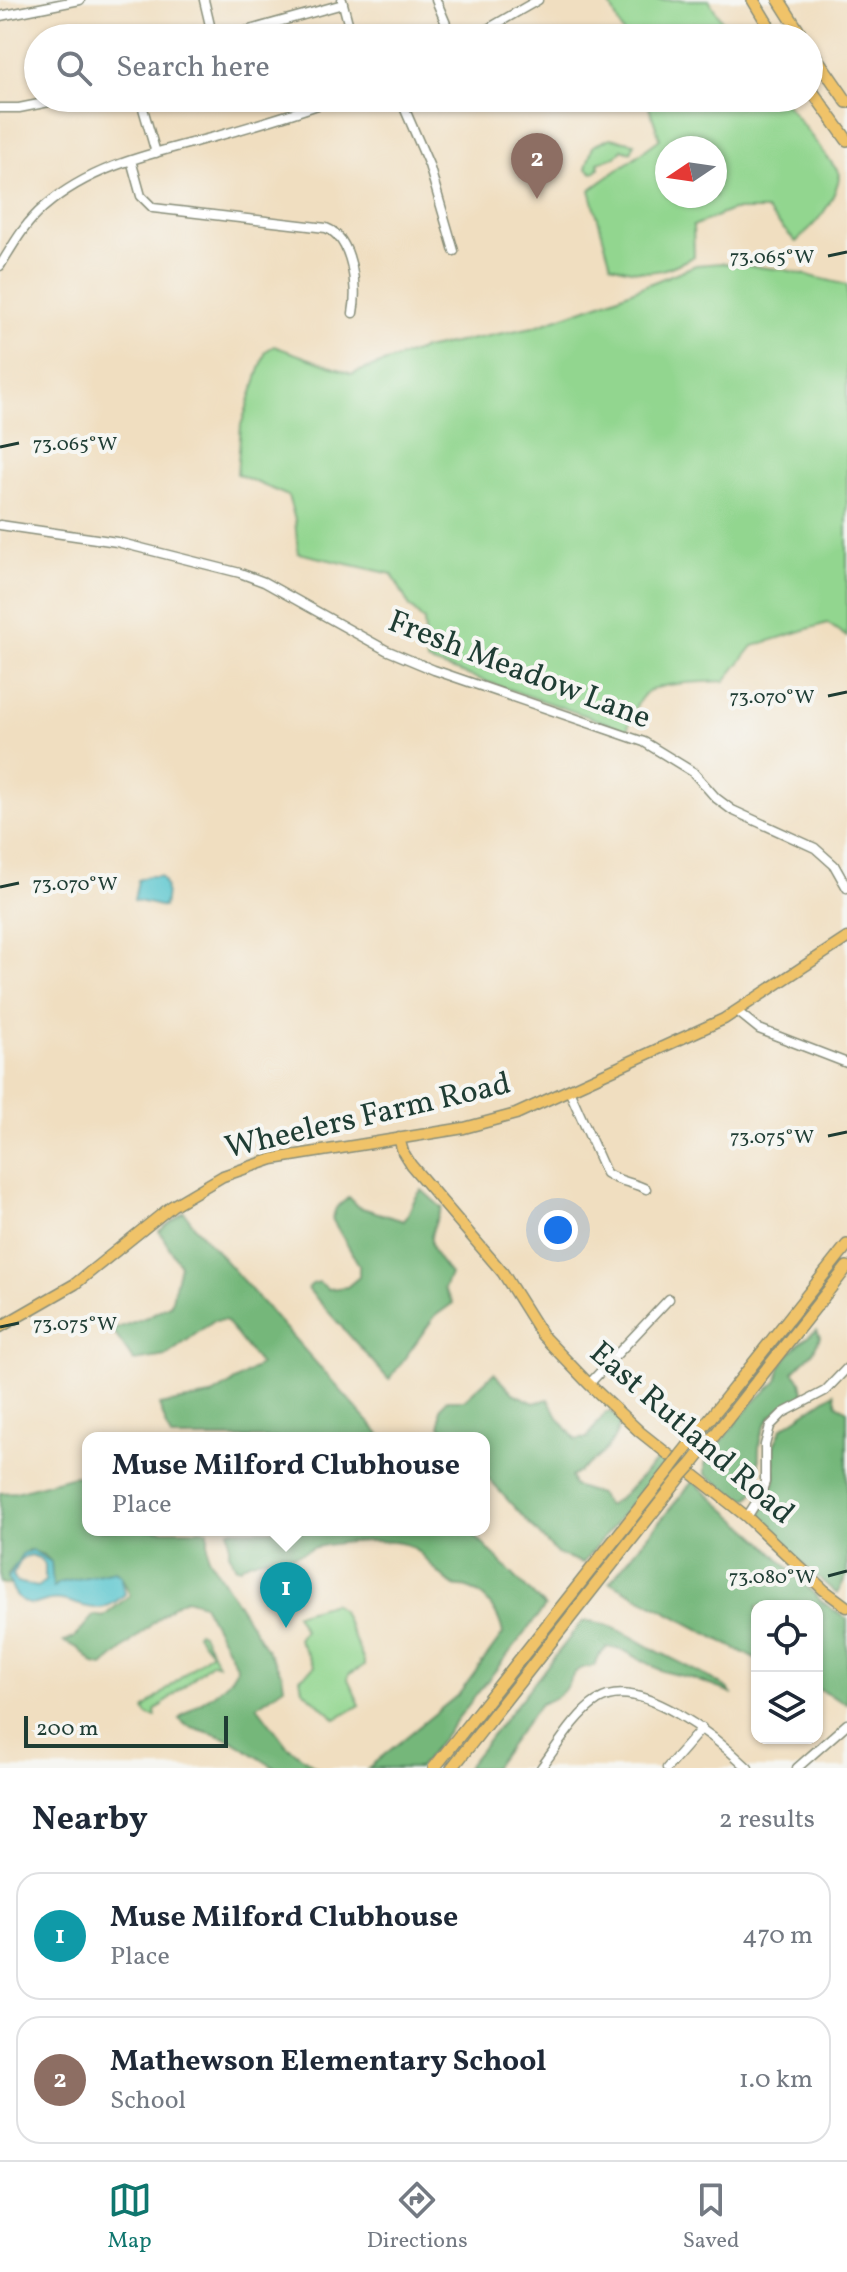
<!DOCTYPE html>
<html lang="en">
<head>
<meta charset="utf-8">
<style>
	:root { --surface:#fff; --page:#f2f2f3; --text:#1f2937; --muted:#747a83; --line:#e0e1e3; --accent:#0f766e }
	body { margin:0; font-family:Vollkorn,serif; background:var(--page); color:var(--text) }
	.controls { position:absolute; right:24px; bottom:24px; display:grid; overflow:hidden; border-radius:16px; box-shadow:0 2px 6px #0004 }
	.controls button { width:72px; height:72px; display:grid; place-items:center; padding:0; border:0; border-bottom:2px solid var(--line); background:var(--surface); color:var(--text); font:40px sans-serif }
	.compass { position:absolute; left:655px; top:136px; width:72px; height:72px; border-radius:50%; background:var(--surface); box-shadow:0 2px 6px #0004; rotate:257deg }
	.scale { position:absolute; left:24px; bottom:20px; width:204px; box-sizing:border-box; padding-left:8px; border:4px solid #1f3d34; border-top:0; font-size:22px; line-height:28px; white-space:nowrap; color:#1f3d34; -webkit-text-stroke:6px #f6f6f2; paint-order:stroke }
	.you { position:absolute; left:558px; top:1230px; width:28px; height:28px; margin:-20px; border:6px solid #fff; border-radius:50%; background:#1a73e8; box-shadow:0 0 0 12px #1a73e833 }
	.badge { display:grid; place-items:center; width:52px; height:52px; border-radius:50%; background:var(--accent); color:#fff; font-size:26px; font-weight:700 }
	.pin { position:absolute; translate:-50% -66px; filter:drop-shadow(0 2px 4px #0008) }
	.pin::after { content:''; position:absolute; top:42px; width:28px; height:24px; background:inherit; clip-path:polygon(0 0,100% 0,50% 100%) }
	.popup { position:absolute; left:82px; top:1432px; width:408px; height:104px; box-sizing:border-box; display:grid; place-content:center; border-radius:16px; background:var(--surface); filter:drop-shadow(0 2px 6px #0005); font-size:26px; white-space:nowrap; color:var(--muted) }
	.popup b { font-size:30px; color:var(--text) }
	.popup::after { content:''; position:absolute; left:50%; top:100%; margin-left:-16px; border:16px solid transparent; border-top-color:var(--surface) }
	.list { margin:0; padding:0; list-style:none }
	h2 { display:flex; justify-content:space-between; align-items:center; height:104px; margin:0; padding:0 32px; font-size:34px }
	h2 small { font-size:26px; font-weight:400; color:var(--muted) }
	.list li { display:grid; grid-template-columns:52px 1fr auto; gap:24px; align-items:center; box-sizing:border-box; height:128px; margin:0 16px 16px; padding:0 16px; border:2px solid var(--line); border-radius:24px }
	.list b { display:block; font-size:30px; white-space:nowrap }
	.list p { margin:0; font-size:26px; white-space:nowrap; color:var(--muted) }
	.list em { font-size:26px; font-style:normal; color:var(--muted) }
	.icon { flex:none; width:44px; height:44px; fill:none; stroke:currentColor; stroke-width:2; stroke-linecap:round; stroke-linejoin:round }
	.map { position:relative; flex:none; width:847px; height:1768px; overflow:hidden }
	.search { position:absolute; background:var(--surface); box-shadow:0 2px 6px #0004; left:24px; right:24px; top:24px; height:88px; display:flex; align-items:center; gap:20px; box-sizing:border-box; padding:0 28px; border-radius:44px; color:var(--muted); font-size:30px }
	.sheet { height:392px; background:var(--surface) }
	nav { display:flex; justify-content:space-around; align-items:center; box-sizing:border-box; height:112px; border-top:2px solid var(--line); background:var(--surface); font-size:22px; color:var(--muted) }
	nav a { display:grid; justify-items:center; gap:4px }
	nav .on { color:var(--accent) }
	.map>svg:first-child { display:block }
</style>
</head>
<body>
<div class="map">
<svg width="847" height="1768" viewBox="0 0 847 1768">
	<rect width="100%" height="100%" fill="#f6f6f2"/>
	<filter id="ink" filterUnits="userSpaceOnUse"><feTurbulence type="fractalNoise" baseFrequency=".0125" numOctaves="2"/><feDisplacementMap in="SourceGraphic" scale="16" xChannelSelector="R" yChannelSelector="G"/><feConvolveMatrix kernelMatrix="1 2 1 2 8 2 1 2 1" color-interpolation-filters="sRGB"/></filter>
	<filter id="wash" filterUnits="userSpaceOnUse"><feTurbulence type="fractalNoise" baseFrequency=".006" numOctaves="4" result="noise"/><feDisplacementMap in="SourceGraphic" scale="32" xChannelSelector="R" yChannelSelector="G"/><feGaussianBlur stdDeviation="1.8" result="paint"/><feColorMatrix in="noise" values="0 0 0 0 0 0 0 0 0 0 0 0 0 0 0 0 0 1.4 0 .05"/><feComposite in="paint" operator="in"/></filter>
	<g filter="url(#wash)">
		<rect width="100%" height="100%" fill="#f0dec0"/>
		<!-- green -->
		<path fill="#92d68f" stroke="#588a62" stroke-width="2" fill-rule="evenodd" d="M 608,0 L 709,0 L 732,38 L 625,38 Z
			M 646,98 L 782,98 L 840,174 C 834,204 818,222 796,242 L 766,210 L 732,210 L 693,226 L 694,256 C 661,274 647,276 611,265 L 590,190 L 660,139 ZM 667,148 L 715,148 L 715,196 L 667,196 Z
			M 610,138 L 635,143 L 631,152 L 622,149 L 616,157 L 598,162 L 599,168 L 593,173 L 586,168 L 593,146 Z
			M 721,263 L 786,270 L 847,285 L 847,637 L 827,623 L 753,646 L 725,681 C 707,682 664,682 649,691 C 636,699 632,717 627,730 L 427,661 L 424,621 L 410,607 L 392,574 L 298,553 L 295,520 L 288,496 L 237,474 L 241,425 L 266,351 L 274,346 L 352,374 L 424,349 L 533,327 L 604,302 L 696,265 Z
			M 333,1603 L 342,1611 L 364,1661 L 364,1666 L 349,1674 L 348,1679 L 360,1705 L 336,1719 L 302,1689 L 300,1678 L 314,1667 L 298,1639 L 304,1630 L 295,1614 Z
			M 198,1632 L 202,1634 L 218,1664 L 212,1662 L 155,1711 L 156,1717 L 147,1715 L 144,1709 L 211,1652 L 196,1634 Z"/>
		<!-- forest -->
		<path fill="#75b77a" stroke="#4a7a57" stroke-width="2" d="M 422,1190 L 442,1208 C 426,1241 426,1245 450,1274 L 444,1289 L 453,1303 L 435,1316 L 389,1380 L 308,1289 L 312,1284 L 319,1282 L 328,1289 L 347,1287 L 359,1277 L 359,1265 L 332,1219 L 336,1208 L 349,1197 L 359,1207 L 404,1221 C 412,1210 412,1198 422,1190 Z
			M 184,1212 L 196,1228 L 383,1438 L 171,1438 L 159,1405 L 211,1396 L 260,1365 L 225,1320 L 213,1321 L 166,1356 L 134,1361 L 112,1330 L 147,1317 L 171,1304 L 180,1265 L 159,1231 Z
			M 817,1330 L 820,1337 L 813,1352 L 793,1372 L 801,1381 L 804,1397 C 793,1403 780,1407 771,1417 C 746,1447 771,1478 749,1498 L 741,1499 L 705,1474 L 705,1464 C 726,1435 747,1405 775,1383 C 781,1378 778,1371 781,1366 C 790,1350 802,1340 817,1330 Z
			M 494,1373 L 513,1393 L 534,1403 L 548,1399 L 559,1419 L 576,1440 L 587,1438 L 606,1412 L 612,1412 L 621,1420 C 613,1451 596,1459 571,1477 L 574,1486 L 599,1494 L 608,1506 C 630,1493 642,1472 662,1457 L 667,1460 L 583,1563 L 557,1554 L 484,1474 L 484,1438 L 451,1438 L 440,1426 L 440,1409 L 446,1400 L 464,1400 Z
			M 834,1393 L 837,1404 L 847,1411 L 847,1575 L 837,1594 C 816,1576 770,1537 761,1513 L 771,1494 L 775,1480 L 773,1447 L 782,1428 Z
			M 74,1476 L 88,1478 L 88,1530 L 208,1530 L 208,1557 L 282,1674 L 284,1687 L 257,1706 L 287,1746 L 317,1768 L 275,1768 L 229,1739 L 186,1725 L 179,1719 C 198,1701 227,1692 237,1667 L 203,1604 L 186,1599 L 174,1605 L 103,1666 L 94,1664 L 78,1648 L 64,1642 L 74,1638 L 94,1615 L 103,1617 L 130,1595 L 121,1576 L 115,1571 L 59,1583 L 53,1588 L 51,1562 L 44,1555 L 28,1550 L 8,1574 L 10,1585 L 0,1583 L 0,1493 L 16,1492 Z
			M 693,1481 L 764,1543 L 821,1601 L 847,1619 L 847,1704 L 817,1689 L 817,1606 L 757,1606 L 757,1660 L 610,1582 Z
			M 229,1530 L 469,1530 L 545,1607 L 419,1768 L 368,1768 L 459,1694 L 503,1634 C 500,1616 486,1593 467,1588 C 462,1586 459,1588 455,1586 C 440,1579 426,1557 414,1548 C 397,1536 337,1542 316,1547 C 310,1548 305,1552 299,1554 C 280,1560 256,1553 240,1568 L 236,1567 L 229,1553 Z
			M 583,1621 C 612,1621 640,1643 665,1655 C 687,1666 708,1676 728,1689 L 731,1693 L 691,1678 L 662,1671 L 625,1651 L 608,1647 L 598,1656 L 594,1666 C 572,1667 575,1675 564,1690 C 559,1697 549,1701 540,1704 L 493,1768 L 466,1768 Z"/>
		<!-- water -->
		<path fill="#57c5cd" stroke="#3b8180" stroke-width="2" fill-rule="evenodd" d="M 148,876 L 160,876 C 169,885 165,896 164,907 L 134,900 L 138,880 Z
			M 32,1550 L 51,1562 L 53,1588 L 59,1583 L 115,1571 L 121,1576 L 125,1594 C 94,1624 77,1596 50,1600 C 41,1601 36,1607 26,1603 C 15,1598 12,1588 8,1578 L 22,1554 ZM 31,1555 L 39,1558 L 45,1565 L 45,1581 L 37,1587 L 16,1582 L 13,1575 L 22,1558 Z"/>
	</g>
	<g filter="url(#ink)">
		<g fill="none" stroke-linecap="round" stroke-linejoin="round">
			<!-- minor casing -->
			<g stroke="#888e7a" stroke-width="11">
				<path id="minor" d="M 204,0 L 213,38
					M 342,0 L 352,38
					M 436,0 L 452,38
					M 0,16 L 80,0
					M 221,38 L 343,4
					M 472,38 L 538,0
					M 140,98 L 156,153
					M 400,98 L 429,165 L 454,251
					M 0,108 L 19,108 L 69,98
					M 131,160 L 141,196 L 153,208 L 326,228 C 353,238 358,289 353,313
					M 0,266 C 13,245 25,223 44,207 C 92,165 154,153 214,137 C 256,125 297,113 337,98
					M 0,525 L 117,542 L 240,573 L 264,582 L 386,650 L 434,670 L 644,742 L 693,772 L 716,798 L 732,810 L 815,848 L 834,865 L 847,888
					M 738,1012 L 759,1029 L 847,1063
					M 569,1090 L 606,1173 C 618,1182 633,1182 646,1189
					M 589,1384 L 669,1299
					M 747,1517 L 759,1498 L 765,1482 L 765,1445 L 770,1426 L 783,1413 L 825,1391 L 847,1368
					M 541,1768 C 556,1748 576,1714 597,1701 C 639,1673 719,1740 748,1768
					M 667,1768 L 702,1728
					M 797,1768 L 847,1724"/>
			</g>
			<!-- major casing -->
			<g stroke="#888e7a" stroke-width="13">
				<path id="major" d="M 399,1138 L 403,1152 L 411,1165 L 503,1273 L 542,1335 L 589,1384 L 640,1432 L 747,1517 L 824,1590 L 847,1607
					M 0,1327 L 75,1284 L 172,1206 L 223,1176 L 273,1159 L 464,1128 L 516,1114 L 724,1019 L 847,938"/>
			</g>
			<!-- highway casing -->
			<g stroke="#888e7a" stroke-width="14">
				<path id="highway" d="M 753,0 L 776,38
					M 779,0 L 803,38
					M 809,47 L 847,102
					M 809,87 L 847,140
					M 681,1455 L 847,1245
					M 692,1464 L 847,1267
					M 434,1768 L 672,1467
					M 452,1768 L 682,1475"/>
			</g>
			<!-- minor -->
			<use href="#minor" stroke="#fff" stroke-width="8"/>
			<!-- major -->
			<use href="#major" stroke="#f0c369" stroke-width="10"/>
			<!-- highway -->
			<use href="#highway" stroke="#f0c369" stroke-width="11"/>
			<!-- highway-bridge casing -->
			<g stroke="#888e7a" stroke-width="14" stroke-linecap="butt">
				<path id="highway-bridge" d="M 672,1467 L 681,1455
					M 682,1475 L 692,1464"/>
			</g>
			<!-- highway-bridge -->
			<use href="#highway-bridge" stroke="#f0c369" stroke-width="11"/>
		</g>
	</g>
	<!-- ticks -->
	<path fill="none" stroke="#1f3d34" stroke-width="3" d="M 828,256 L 847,252M 0,447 L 19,443M 828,696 L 847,692M 0,887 L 19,883M 828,1136 L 847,1132M 0,1327 L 19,1323M 828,1576 L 847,1571"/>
	<g text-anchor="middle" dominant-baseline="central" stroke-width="8" stroke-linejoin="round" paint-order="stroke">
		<!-- street labels -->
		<g font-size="32" fill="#1f3d34" stroke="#f6f6f2">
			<text transform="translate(519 671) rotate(21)">Fresh Meadow Lane</text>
			<text transform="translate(368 1117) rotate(-13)">Wheelers Farm Road</text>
			<text transform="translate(691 1434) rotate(41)">East Rutland Road</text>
		</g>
	</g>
	<g font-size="20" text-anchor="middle" fill="#1f3d34" stroke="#f6f6f2" stroke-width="8" stroke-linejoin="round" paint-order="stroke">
		<text x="772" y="263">73.065°W</text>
		<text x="75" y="450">73.065°W</text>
		<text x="772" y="703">73.070°W</text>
		<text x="75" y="890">73.070°W</text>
		<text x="772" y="1143">73.075°W</text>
		<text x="75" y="1330">73.075°W</text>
		<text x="772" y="1583">73.080°W</text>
	</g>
</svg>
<div class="controls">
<button><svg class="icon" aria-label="locate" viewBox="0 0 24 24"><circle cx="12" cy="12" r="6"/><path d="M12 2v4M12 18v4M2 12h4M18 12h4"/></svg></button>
<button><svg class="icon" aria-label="layers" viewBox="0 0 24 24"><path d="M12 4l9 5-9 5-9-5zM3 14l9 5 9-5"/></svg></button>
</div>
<svg class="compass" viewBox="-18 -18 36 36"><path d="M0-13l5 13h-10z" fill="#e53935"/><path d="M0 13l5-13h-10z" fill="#747a83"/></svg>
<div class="scale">200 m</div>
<div class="you"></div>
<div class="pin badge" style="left:286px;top:1628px;background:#0f9aa8">1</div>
<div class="popup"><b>Muse Milford Clubhouse</b>Place</div>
<div class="pin badge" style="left:537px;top:199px;background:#8d6e63">2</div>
<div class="search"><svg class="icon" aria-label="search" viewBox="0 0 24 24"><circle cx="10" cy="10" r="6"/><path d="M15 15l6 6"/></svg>Search here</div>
</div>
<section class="sheet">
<h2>Nearby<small>2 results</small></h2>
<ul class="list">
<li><span class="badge" style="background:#0f9aa8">1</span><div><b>Muse Milford Clubhouse</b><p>Place</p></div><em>470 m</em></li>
<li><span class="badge" style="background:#8d6e63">2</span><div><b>Mathewson Elementary School</b><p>School</p></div><em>1.0 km</em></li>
</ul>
</section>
<nav>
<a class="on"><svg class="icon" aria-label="map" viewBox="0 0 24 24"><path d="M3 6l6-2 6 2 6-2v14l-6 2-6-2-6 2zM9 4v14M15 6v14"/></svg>Map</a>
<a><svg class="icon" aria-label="directions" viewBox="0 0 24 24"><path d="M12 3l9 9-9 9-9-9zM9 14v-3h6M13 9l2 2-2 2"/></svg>Directions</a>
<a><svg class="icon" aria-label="saved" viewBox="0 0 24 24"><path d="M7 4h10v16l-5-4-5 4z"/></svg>Saved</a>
</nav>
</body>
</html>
